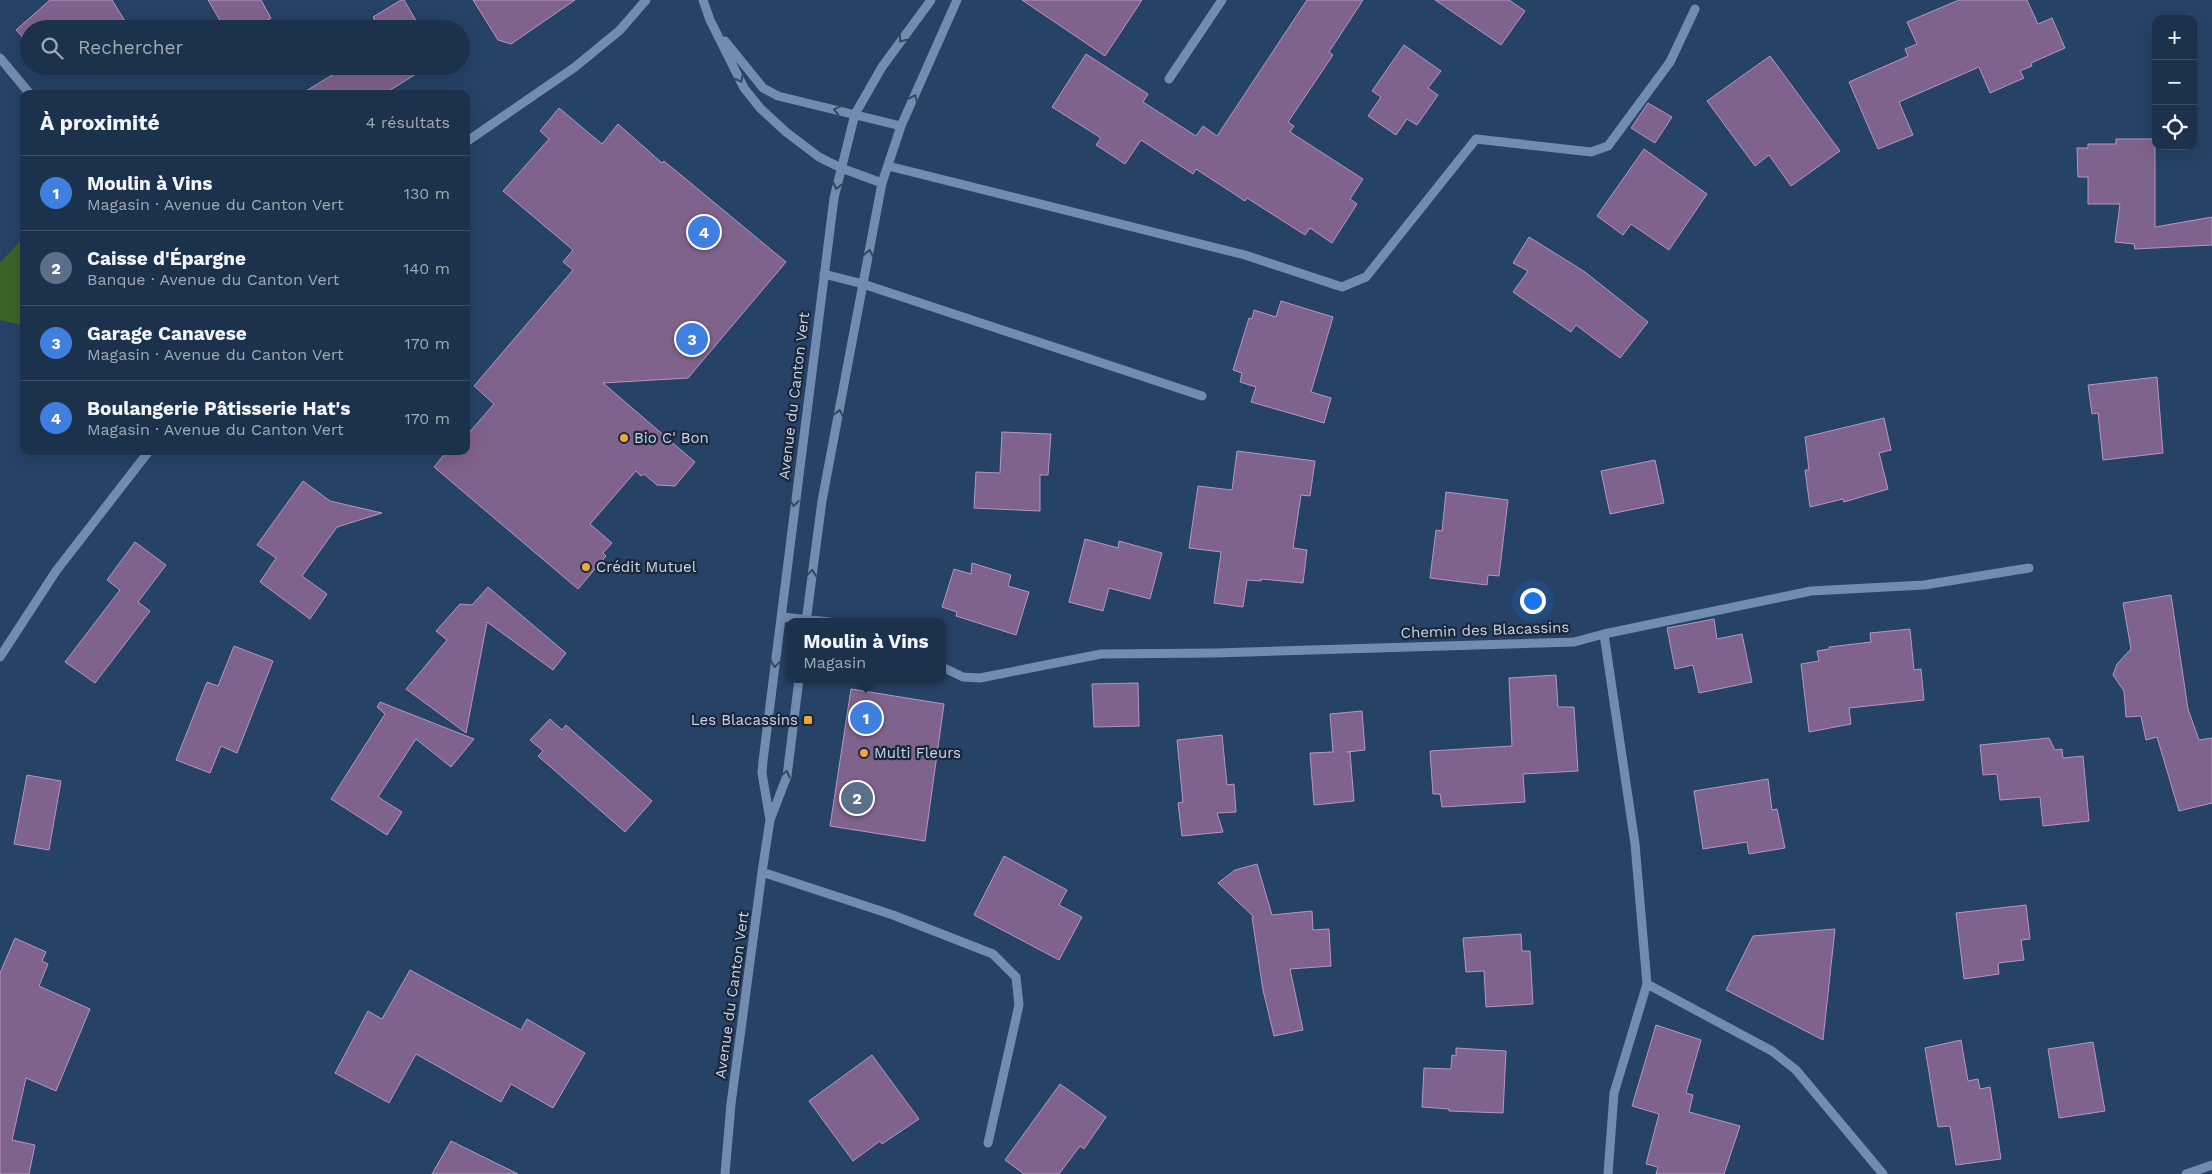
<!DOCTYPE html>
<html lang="fr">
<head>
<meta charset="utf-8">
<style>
	:root { --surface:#1c324c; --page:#293e56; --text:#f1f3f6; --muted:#a0aab5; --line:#3a4d64; --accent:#eba93a }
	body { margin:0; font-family:"Work Sans",sans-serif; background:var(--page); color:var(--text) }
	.controls { position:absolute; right:15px; top:15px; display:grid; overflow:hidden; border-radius:10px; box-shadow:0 5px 20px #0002 }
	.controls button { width:45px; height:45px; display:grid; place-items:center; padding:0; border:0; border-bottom:1px solid var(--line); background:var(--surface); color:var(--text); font:25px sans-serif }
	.you { position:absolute; left:1532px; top:600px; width:18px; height:18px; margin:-12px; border:4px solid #fff; border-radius:50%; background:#1a73e8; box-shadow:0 0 0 8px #1a73e833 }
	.badge { display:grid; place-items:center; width:32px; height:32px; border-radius:50%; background:var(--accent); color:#fff; font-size:16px; font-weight:700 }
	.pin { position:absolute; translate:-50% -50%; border:2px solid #fff; box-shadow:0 1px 5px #0006 }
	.popup { position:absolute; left:786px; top:618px; width:160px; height:65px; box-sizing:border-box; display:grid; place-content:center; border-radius:10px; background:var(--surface); filter:drop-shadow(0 1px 4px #0005); font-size:16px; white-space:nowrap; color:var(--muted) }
	.popup b { font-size:19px; color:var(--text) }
	.popup::after { content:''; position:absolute; left:50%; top:100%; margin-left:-10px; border:10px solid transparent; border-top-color:var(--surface) }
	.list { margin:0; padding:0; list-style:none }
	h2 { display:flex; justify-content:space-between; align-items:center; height:65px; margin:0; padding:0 20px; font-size:21px }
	h2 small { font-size:16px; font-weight:400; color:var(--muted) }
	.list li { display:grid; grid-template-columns:32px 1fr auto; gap:15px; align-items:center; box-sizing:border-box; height:75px; padding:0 20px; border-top:1px solid var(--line) }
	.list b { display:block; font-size:19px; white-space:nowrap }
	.list p { margin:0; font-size:16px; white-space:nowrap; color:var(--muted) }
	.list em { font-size:16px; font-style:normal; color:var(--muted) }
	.icon { flex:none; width:28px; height:28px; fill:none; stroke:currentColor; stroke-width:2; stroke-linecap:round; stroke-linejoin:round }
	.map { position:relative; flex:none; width:2212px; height:1174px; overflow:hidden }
	.search { position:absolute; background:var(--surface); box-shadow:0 5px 20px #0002; left:20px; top:20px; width:450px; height:55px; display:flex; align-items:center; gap:12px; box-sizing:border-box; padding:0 18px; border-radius:28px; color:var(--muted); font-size:19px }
	.panel { position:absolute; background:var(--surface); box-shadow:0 5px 20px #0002; left:20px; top:90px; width:450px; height:365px; border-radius:10px }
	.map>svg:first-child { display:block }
</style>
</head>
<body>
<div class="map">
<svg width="2212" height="1174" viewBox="0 0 2212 1174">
	<rect width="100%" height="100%" fill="#264266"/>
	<!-- green -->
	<path fill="#3c6427" d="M 24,237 L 24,326 L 0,320 L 0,263 Z"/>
	<!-- building -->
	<path fill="#80638c" stroke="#b596c2" d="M 50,0 L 112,0 L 130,29 L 29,29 L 29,44 L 16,30 Z
		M 208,0 L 261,0 L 271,18 L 253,29 L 225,29 Z
		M 401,0 L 404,0 L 418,24 L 410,29 L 380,29 L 373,17 Z
		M 473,0 L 575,0 L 511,44 L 498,40 Z
		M 1022,0 L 1142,0 L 1105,56 Z
		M 1307,0 L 1363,0 L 1329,52 L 1333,55 L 1288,122 L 1294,126 L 1290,132 L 1363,179 L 1350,199 L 1357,204 L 1332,243 L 1310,228 L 1305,235 L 1247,198 L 1245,201 L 1196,169 L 1193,174 L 1141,140 L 1125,164 L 1096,145 L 1101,138 L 1052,107 L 1086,54 L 1148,94 L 1143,102 L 1196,136 L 1203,126 L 1217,136 Z
		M 1435,0 L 1509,0 L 1525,11 L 1501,45 Z
		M 1959,0 L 2027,0 L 2038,24 L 2052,18 L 2065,48 L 2031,63 L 2032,66 L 2020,71 L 2024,78 L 1990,93 L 1979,67 L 1899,102 L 1913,135 L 1878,149 L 1849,82 L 1908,56 L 1905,49 L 1917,44 L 1907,22 Z
		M 1404,45 L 1441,71 L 1428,88 L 1438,95 L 1417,125 L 1407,119 L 1396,135 L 1368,116 L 1381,97 L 1372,91 Z
		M 1770,56 L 1840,151 L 1791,186 L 1769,155 L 1755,166 L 1707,101 Z
		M 347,66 L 429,66 L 384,94 L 301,94 Z
		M 1648,103 L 1672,117 L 1655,143 L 1631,128 Z
		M 559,108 L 602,144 L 618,124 L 662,163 L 664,161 L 786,262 L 688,378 L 603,383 L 695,462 L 675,486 L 657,485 L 644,474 L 641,476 L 636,471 L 590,524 L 612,543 L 603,553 L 606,556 L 578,589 L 434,467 L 447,451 L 466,451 L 466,436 L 494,404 L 474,386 L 573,270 L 563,262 L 573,250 L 503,191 L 549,139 L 540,131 Z
		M 2116,139 L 2155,139 L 2155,227 L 2212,217 L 2212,245 L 2135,249 L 2134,244 L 2115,242 L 2120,204 L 2088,204 L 2088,177 L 2078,177 L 2077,148 L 2088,148 L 2088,144 L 2116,144 Z
		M 1644,149 L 1707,194 L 1669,250 L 1631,224 L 1623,235 L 1597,216 Z
		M 1529,237 L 1585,272 L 1648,322 L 1620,358 L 1576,325 L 1571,332 L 1513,292 L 1528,271 L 1513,263 Z
		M 1281,301 L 1333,317 L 1311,392 L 1331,398 L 1324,423 L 1251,402 L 1256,387 L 1240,382 L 1242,373 L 1233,370 L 1249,318 L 1252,319 L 1254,310 L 1276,317 Z
		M 2157,377 L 2163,453 L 2103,460 L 2098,413 L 2092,414 L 2088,385 Z
		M 1884,418 L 1891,450 L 1879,453 L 1888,489 L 1844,502 L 1843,499 L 1810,507 L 1805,470 L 1809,470 L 1805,437 Z
		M 1002,432 L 1051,434 L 1048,475 L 1040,475 L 1040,511 L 974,508 L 976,472 L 1000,473 Z
		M 1237,451 L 1315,461 L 1310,496 L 1301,495 L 1293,548 L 1307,550 L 1303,583 L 1261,579 L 1261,581 L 1247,580 L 1243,607 L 1214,603 L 1221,552 L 1189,548 L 1198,486 L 1232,490 Z
		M 1655,460 L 1664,503 L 1610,514 L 1601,471 Z
		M 303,481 L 330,501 L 382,513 L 337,527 L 302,576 L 327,594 L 310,619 L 260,582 L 276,558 L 257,545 Z
		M 1446,492 L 1508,500 L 1499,576 L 1488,575 L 1487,585 L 1430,578 L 1436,530 L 1442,531 Z
		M 1085,539 L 1118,548 L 1119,541 L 1162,553 L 1150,599 L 1109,588 L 1103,611 L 1069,602 Z
		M 135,542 L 166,565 L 138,602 L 150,611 L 95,683 L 65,662 L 120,590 L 107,580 Z
		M 972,563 L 1011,575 L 1008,586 L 1029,592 L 1016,635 L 956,616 L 957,612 L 942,607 L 954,569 L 971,574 Z
		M 488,587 L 566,653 L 553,670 L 487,622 L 466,733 L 406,689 L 447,640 L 436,631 L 460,604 L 472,605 Z
		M 2171,595 L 2188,709 L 2199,740 L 2212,738 L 2212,803 L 2179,811 L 2157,737 L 2146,740 L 2141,716 L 2126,717 L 2124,691 L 2113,675 L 2117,664 L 2131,649 L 2123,603 Z
		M 1714,619 L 1717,639 L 1742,634 L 1752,682 L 1699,693 L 1693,665 L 1675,669 L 1667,628 Z
		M 1910,629 L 1914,670 L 1921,669 L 1924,700 L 1849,708 L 1851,724 L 1809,732 L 1801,664 L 1819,661 L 1817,651 L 1829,649 L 1829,647 L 1871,642 L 1870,633 Z
		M 234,646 L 273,661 L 237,753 L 221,746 L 210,773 L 176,760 L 207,682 L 218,686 Z
		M 1556,675 L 1558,707 L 1574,707 L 1578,771 L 1523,774 L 1525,802 L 1442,807 L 1440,794 L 1433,794 L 1430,751 L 1512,746 L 1509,678 Z
		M 1138,683 L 1139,726 L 1094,727 L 1092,684 Z
		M 851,689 L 944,704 L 925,841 L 830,826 Z
		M 380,702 L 474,739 L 451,767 L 416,739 L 378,797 L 402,812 L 387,835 L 331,799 L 385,714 L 377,707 Z
		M 1362,711 L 1365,750 L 1347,752 L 1350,752 L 1354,801 L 1314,805 L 1310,753 L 1333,752 L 1330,714 Z
		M 550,719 L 562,730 L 566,725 L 652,801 L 625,832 L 538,756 L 543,751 L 530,740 Z
		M 1222,735 L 1227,785 L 1234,784 L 1236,812 L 1217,813 L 1223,832 L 1182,836 L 1178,803 L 1183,802 L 1177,740 Z
		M 2049,738 L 2055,750 L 2062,749 L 2063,758 L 2083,756 L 2089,821 L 2043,826 L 2040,797 L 2000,800 L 1997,774 L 1983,775 L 1980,745 Z
		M 27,775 L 61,781 L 49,850 L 14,844 Z
		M 1768,779 L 1772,810 L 1777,809 L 1785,848 L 1749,854 L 1747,842 L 1703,849 L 1694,791 Z
		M 1004,856 L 1067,890 L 1059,905 L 1082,917 L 1059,960 L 974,915 Z
		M 1257,864 L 1272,915 L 1312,911 L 1313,930 L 1329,929 L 1331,966 L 1290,969 L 1303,1030 L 1274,1036 L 1263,990 L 1252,917 L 1254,917 L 1218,883 L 1235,870 Z
		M 2026,905 L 2030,939 L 2021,940 L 2024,960 L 1998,963 L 1999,974 L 1964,979 L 1956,913 Z
		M 1835,929 L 1823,1040 L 1726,990 L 1753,936 Z
		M 1521,934 L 1522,951 L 1530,951 L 1533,1004 L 1486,1007 L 1484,971 L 1466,972 L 1463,938 Z
		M 15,938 L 46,952 L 42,961 L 48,964 L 39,986 L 90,1009 L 56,1091 L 26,1078 L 12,1140 L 35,1145 L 29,1174 L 0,1174 L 0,973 Z
		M 410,970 L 521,1030 L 527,1019 L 585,1053 L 553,1108 L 511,1084 L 501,1102 L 416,1054 L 389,1103 L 335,1073 L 368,1011 L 382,1019 Z
		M 1656,1025 L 1701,1040 L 1686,1093 L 1693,1095 L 1689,1112 L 1740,1126 L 1724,1174 L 1656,1174 L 1658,1167 L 1646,1164 L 1659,1114 L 1632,1106 Z
		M 1961,1040 L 1968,1081 L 1978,1079 L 1980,1089 L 1990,1087 L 2001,1159 L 1956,1165 L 1950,1126 L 1938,1127 L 1925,1048 Z
		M 2093,1042 L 2105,1111 L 2059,1118 L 2048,1049 Z
		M 1456,1048 L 1506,1051 L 1503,1113 L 1449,1111 L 1449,1109 L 1422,1107 L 1424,1068 L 1451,1069 L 1452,1055 L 1456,1056 Z
		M 872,1055 L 919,1119 L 882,1144 L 880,1141 L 853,1161 L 809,1101 Z
		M 1060,1084 L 1106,1117 L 1084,1149 L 1080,1146 L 1059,1174 L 1024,1174 L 1005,1160 Z
		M 451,1141 L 518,1174 L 432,1174 Z"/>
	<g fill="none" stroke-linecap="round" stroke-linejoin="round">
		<!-- minor -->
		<path stroke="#718cb1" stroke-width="9" d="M 703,0 L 710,20 L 744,88 L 760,108 L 786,132 L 819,157 L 841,168 L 882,183
			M 725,41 L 763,88 L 778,96 L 901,126
			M 0,58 L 30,94
			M 1169,79 L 1222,0
			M 466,142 L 575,67 L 620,30 L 646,0
			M 888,166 L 1245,255 L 1342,287 L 1366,277 L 1476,139 L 1591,152 L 1608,146 L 1670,62 L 1695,9
			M 824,274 L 863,284 L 1202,396
			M 782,617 L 830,622
			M 806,622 L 822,501 L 882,183 L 901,126 L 957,0
			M 1604,634 L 1811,591 L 1924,585 L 2029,568
			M 0,657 L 56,571 L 149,451
			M 942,667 L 963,677 L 980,678 L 1101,654 L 1216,653 L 1574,642 L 1604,634 L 1635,844 L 1647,984 L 1614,1093 L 1608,1174
			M 770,820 L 762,773 L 763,761 L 834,198 L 855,114 L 882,67 L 931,0
			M 762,872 L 893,915 L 993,954 L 1016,977 L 1019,1005 L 988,1143
			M 1647,984 L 1772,1051 L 1796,1070 L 1883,1174
			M 725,1174 L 731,1104 L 762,872 L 770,820 L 787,776 L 799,679
			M 2186,1174 L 2212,1165"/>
	</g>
	<!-- one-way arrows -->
	<defs><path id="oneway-chevron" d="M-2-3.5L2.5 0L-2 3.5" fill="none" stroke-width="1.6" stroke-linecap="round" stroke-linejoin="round" transform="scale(1.25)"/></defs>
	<g stroke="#36465d">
		<use href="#oneway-chevron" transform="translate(902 39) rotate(127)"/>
		<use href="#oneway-chevron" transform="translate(740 79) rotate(63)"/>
		<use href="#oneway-chevron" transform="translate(914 98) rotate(-66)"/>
		<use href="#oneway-chevron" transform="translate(837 110) rotate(-167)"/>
		<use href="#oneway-chevron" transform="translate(837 186) rotate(103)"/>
		<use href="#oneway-chevron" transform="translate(869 253) rotate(-80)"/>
		<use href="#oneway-chevron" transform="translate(839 413) rotate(-79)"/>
		<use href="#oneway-chevron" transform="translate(794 503) rotate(97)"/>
		<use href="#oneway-chevron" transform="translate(812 573) rotate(-82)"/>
		<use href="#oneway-chevron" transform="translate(775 664) rotate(98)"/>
		<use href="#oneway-chevron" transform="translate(786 774) rotate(-77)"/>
	</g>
	<!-- markers -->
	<g fill="#eba93a" stroke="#1c2839" stroke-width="2">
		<circle cx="624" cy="438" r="5"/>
		<circle cx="586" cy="567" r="5"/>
		<rect x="803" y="715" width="10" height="10" rx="2.5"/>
		<circle cx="864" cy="753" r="5"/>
	</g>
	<g text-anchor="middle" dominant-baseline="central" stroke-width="4.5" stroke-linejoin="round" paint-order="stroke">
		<!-- street labels -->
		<g font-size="15" fill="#c5d6ec" stroke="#1c2839">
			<text transform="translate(794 396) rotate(-83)">Avenue du Canton Vert</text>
			<text transform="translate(1485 630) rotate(-2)">Chemin des Blacassins</text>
			<text transform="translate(732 995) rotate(-82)">Avenue du Canton Vert</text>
		</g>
		<!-- poi labels -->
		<g font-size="15" fill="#c5d6ec" stroke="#1c2839" text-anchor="start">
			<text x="634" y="438">Bio C' Bon</text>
			<text x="596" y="567">Crédit Mutuel</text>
			<text x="798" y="720" text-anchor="end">Les Blacassins</text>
			<text x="874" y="753">Multi Fleurs</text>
		</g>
	</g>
</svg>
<div class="controls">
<button>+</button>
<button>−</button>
<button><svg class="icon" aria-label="locate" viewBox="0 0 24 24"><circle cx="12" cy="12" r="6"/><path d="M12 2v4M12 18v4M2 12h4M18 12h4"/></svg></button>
</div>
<div class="you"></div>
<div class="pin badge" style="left:866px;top:718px;background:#3f7fe0">1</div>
<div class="popup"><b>Moulin à Vins</b>Magasin</div>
<div class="pin badge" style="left:857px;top:798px;background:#5c6f8a">2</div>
<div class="pin badge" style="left:692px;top:339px;background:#3f7fe0">3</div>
<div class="pin badge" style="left:704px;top:232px;background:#3f7fe0">4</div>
<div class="search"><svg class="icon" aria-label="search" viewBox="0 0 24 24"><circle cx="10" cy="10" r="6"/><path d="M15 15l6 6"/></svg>Rechercher</div>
<section class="panel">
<h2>À proximité<small>4 résultats</small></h2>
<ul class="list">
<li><span class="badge" style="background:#3f7fe0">1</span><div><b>Moulin à Vins</b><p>Magasin · Avenue du Canton Vert</p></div><em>130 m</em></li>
<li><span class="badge" style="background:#5c6f8a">2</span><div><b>Caisse d'Épargne</b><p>Banque · Avenue du Canton Vert</p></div><em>140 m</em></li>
<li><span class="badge" style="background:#3f7fe0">3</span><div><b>Garage Canavese</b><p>Magasin · Avenue du Canton Vert</p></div><em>170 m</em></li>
<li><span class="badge" style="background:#3f7fe0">4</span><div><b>Boulangerie Pâtisserie Hat's</b><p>Magasin · Avenue du Canton Vert</p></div><em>170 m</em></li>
</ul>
</section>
</div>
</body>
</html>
